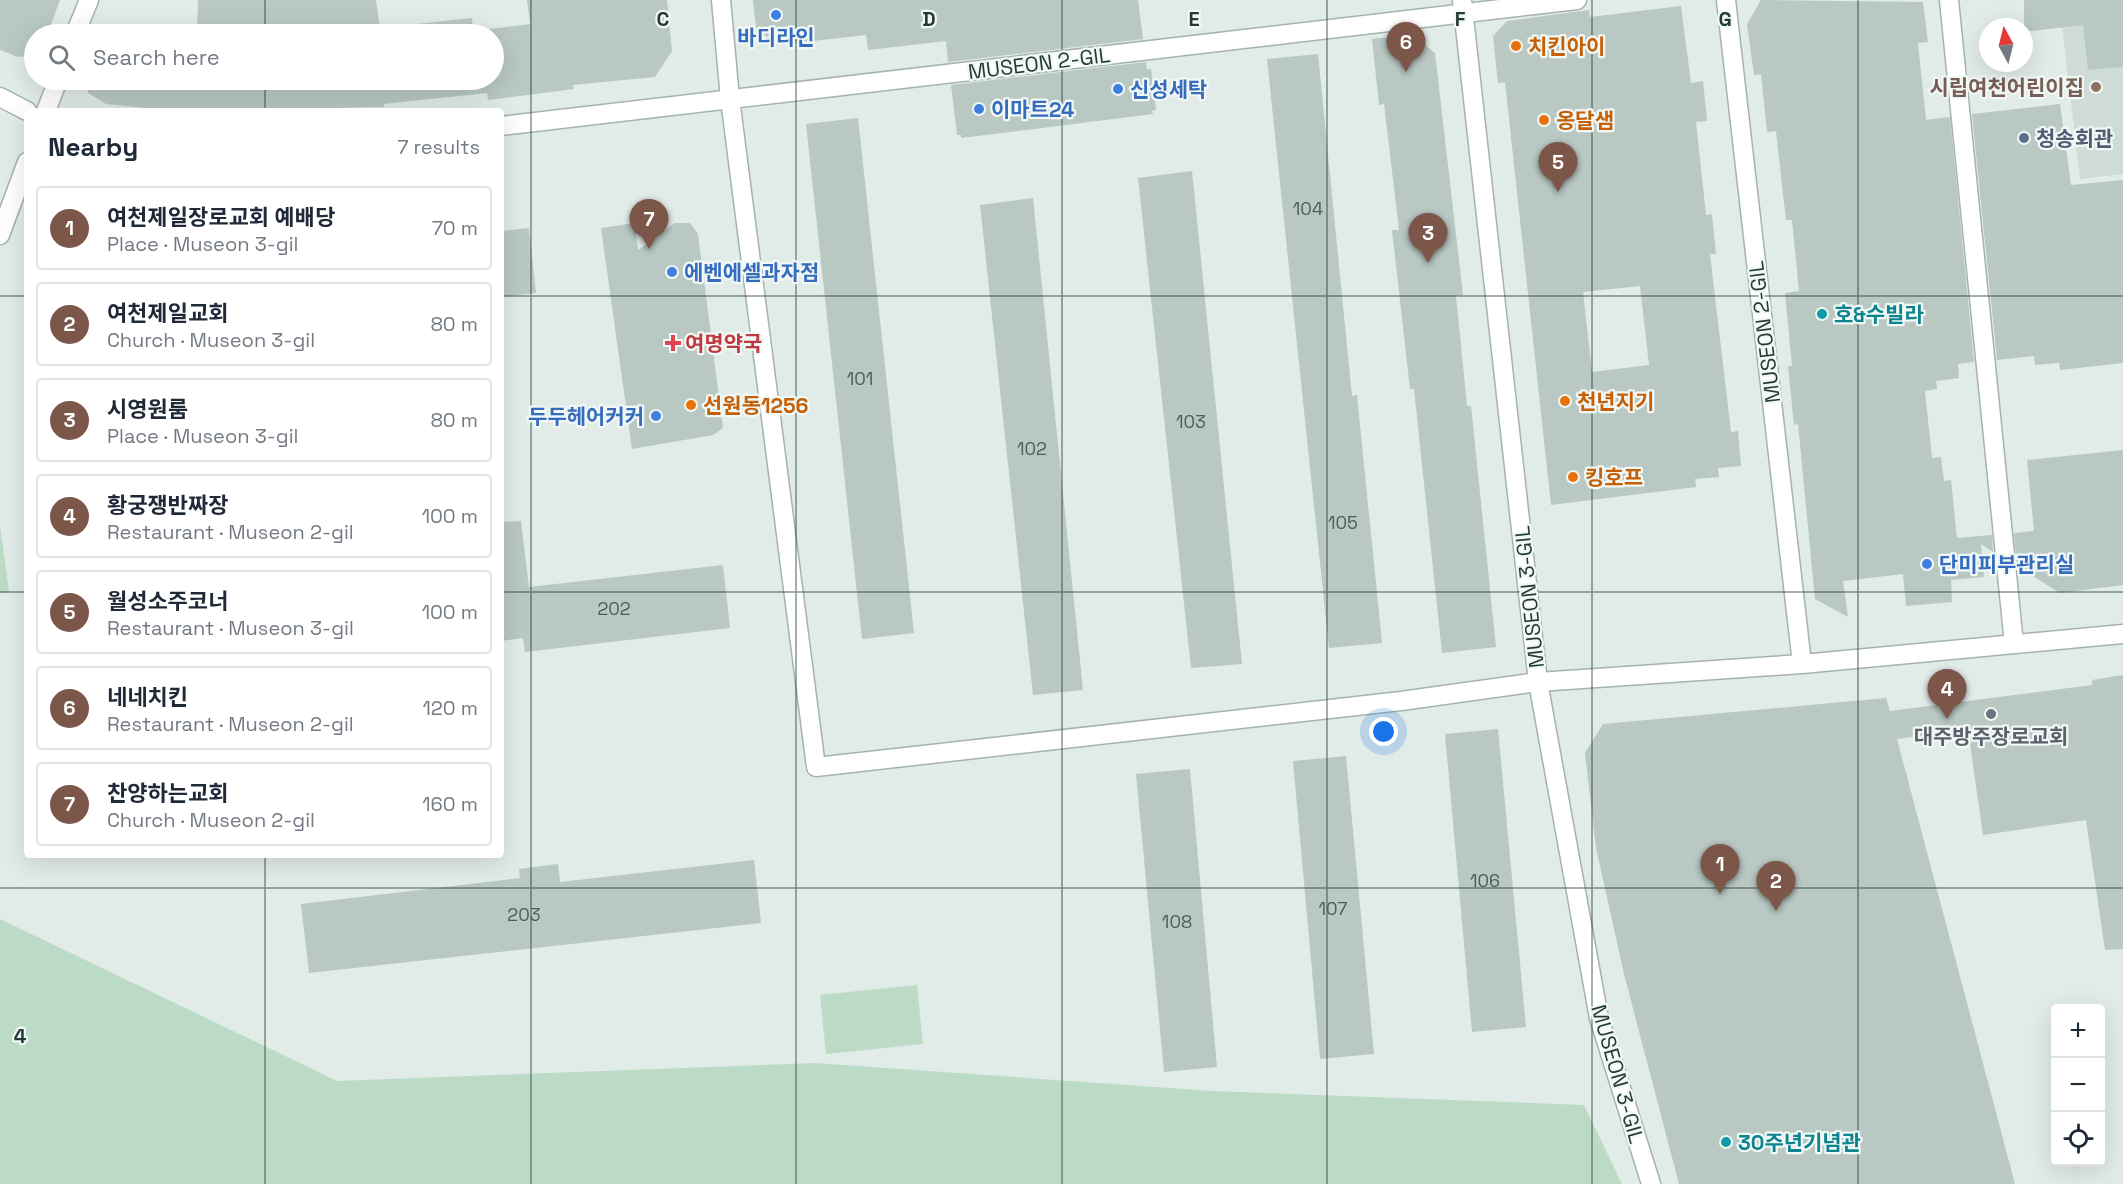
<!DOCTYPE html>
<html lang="en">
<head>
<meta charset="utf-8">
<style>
	:root { --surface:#fff; --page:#f2f2f3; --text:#1f2937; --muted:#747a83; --line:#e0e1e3; --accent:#7b5649 }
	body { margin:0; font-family:"Space Grotesk","Noto Sans KR",sans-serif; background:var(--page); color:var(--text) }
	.controls { position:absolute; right:18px; bottom:18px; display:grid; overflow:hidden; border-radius:6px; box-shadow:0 6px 24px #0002 }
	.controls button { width:54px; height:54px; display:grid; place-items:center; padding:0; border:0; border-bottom:2px solid var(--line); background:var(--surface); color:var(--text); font:30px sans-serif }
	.compass { position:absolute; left:1979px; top:18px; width:54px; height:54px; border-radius:50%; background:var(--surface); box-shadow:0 6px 24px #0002; rotate:353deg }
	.you { position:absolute; left:1384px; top:732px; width:21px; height:21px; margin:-15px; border:4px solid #fff; border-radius:50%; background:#1a73e8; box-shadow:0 0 0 9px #1a73e833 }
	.badge { display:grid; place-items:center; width:39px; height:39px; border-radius:50%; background:var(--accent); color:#fff; font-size:20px; font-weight:700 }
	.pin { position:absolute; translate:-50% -50px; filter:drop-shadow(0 2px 3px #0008) }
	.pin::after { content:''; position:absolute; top:32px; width:21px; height:18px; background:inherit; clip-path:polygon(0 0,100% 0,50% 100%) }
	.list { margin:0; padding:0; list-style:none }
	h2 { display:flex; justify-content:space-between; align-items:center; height:78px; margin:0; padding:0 24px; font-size:26px }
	h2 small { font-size:20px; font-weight:400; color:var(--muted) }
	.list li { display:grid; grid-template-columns:39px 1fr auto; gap:18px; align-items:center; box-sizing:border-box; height:84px; margin:0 12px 12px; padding:0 12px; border:2px solid var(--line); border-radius:6px }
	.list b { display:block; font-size:22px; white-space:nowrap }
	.list p { margin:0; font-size:20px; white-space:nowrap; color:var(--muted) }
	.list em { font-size:20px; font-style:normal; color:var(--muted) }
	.icon { flex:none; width:33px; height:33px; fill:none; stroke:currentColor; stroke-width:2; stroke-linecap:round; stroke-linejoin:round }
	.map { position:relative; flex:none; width:2123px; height:1184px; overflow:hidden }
	.search { position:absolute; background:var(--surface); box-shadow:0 6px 24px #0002; left:24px; top:24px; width:480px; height:66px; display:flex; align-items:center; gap:15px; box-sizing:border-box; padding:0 21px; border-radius:33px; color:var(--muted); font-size:22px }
	.panel { position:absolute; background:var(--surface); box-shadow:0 6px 24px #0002; left:24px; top:108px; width:480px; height:750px; border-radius:6px }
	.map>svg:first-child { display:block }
</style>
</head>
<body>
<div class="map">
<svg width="2123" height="1184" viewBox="0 0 2123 1184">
	<rect width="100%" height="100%" fill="#e1ebe7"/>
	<!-- built -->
	<path fill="#cfdbd6" d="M 2059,0 L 2123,0 L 2123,174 L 2080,179 Z"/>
	<!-- green -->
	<path fill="#bbdbc6" d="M 0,525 L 9,592 L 0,593 Z
		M 0,919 L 337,1081 L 815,1063 L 1212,1091 L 1584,1105 L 1622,1184 L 0,1184 Z
		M 917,985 L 923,1044 L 826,1054 L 820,995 Z"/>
	<!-- building -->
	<path fill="#b9c8c3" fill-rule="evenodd" d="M 0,0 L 60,0 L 50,27 L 65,29 L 64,34 L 34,34 L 34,55 L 18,57 L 0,50 Z
		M 198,0 L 376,0 L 380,28 L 472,18 L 473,31 L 530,24 L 527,0 L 667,0 L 672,51 L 655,77 L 573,85 L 574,89 L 488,100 L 487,93 L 384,104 L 384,107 L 173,111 L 106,104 L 88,93 L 87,80 L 494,80 L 494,34 L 197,34 Z
		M 753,0 L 1138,0 L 1143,39 L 948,62 L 946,41 L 868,50 L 866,35 L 777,45 L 756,28 Z
		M 1761,0 L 1923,2 L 1928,42 L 1918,43 L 1926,120 L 1950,117 L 1974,362 L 1958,364 L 1959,378 L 1936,381 L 1937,389 L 1925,391 L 1932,458 L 1941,457 L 1944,481 L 1951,480 L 1957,538 L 1992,535 L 1993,552 L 1981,544 L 1984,577 L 1951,580 L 1952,602 L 1906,606 L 1903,574 L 1843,581 L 1848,617 L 1815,599 L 1798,424 L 1794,425 L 1788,366 L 1792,366 L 1785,293 L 1799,291 L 1792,220 L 1786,220 L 1776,131 L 1767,132 L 1761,74 L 1754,75 L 1747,24 Z
		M 2024,0 L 2123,0 L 2123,67 L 2088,70 L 2083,25 L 2024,32 Z
		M 1681,6 L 1691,83 L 1703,81 L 1707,121 L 1696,122 L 1706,215 L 1712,214 L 1716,254 L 1710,254 L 1731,432 L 1738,431 L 1741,466 L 1718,468 L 1719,477 L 1695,479 L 1696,487 L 1551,505 L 1505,82 L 1498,83 L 1493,36 L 1507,21 L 1589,10 L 1590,17 ZM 1640,286 L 1649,365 L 1592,372 L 1583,292 Z
		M 1412,34 L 1435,53 L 1463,295 L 1456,296 L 1467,406 L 1471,406 L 1496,647 L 1442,653 L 1414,389 L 1410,389 L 1392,230 L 1399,230 L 1384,104 L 1379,105 L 1372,39 Z
		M 1318,54 L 1352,396 L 1357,395 L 1382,643 L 1329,648 L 1267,59 Z
		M 1146,62 L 1147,69 L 1151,69 L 1156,110 L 1152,111 L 1153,114 L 961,138 L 961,135 L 957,135 L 951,85 Z
		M 2060,104 L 2071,185 L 2123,180 L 2123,363 L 2060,370 L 2059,363 L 2035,365 L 2034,356 L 1997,360 L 1972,114 Z
		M 858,118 L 914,633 L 862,639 L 806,124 Z
		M 1192,171 L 1242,664 L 1191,668 L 1138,178 Z
		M 1033,198 L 1083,690 L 1033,695 L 980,205 Z
		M 635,223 L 638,250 L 675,223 L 690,223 L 698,234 L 723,428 L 713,435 L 632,449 L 601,228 Z
		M 529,228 L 536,293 L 501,297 L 501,231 Z
		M 2123,450 L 2123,585 L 2060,593 L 2017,566 L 2014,533 L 2034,531 L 2027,460 Z
		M 521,521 L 529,587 L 723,565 L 730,628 L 525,652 L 523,638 L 501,641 L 501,522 Z
		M 2123,675 L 2123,949 L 2105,950 L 2086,820 L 1983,835 L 1968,730 L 1897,739 L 2015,1184 L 1679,1184 L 1624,974 L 1596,848 L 1585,753 L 1603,724 L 1886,698 L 1890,711 L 2092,685 L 2092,680 Z
		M 1498,729 L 1526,1027 L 1472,1032 L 1445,734 Z
		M 1346,756 L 1374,1054 L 1320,1059 L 1293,761 Z
		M 1190,769 L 1217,1067 L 1164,1072 L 1136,774 Z
		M 754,860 L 761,923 L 309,973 L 301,904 L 520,878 L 519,869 L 558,864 L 560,882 Z"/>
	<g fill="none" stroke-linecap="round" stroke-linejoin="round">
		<!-- minor casing -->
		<g stroke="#a4b3ae" stroke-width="21">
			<path id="minor" d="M 721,0 L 730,99 L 816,767 L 1401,701 L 1538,682 L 1802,664 L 2123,634
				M 1462,0 L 1538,682 L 1599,1018 L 1651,1184
				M 1726,0 L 1802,664
				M 1949,0 L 2014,644
				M 75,34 L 89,0
				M 0,97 L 27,111
				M 46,111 L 58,80
				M 501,126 L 1577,0
				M 0,235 L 27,162"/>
		</g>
		<!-- minor -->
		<use href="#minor" stroke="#fff" stroke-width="18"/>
	</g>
	<!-- grid -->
	<path fill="none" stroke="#223b36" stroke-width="1.5" stroke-opacity="0.55" d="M 265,0 L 265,34M 531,0 L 531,1184M 796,0 L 796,1184M 1062,0 L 1062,1184M 1327,0 L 1327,1184M 1592,0 L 1592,1184M 1858,0 L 1858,1184M 265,80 L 265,111M 0,296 L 27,296M 501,296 L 2123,296M 0,592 L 27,592M 501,592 L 2123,592M 265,855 L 265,1184M 0,888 L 2123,888"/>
	<!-- markers -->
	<g fill="#3f7fe0" stroke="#f1f8f5" stroke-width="2">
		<circle cx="776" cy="15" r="6"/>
		<circle cx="1118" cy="89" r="6"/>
		<circle cx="979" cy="109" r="6"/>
		<circle cx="672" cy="272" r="6"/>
		<circle cx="656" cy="416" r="6"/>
		<circle cx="1927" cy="564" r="6"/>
	</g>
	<g fill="#e8710a" stroke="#f1f8f5" stroke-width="2">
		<circle cx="1516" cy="46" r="6"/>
		<circle cx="1544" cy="120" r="6"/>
		<circle cx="1565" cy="401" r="6"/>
		<circle cx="691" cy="405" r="6"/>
		<circle cx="1573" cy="477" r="6"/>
	</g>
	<circle fill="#8d6e63" stroke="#f1f8f5" stroke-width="2" cx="2096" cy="87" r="6"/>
	<circle fill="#5c6f8a" stroke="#f1f8f5" stroke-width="2" cx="2024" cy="138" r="6"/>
	<g fill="#0f9aa8" stroke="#f1f8f5" stroke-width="2">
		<circle cx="1822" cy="314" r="6"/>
		<circle cx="1726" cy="1142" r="6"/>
	</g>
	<path fill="#e0444e" stroke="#f1f8f5" stroke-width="2" d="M670 334h6v6h6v6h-6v6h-6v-6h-6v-6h6z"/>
	<circle fill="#6b7280" stroke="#f1f8f5" stroke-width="2" cx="1991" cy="714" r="6"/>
	<g text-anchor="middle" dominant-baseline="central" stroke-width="4.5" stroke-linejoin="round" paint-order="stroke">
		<!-- number labels -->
		<g font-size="18" fill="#485e59">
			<text x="1308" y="208">104</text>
			<text x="860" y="378">101</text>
			<text x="1191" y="421">103</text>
			<text x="1032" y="448">102</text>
			<text x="1343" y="522">105</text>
			<text x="614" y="608">202</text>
			<text x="1485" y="880">106</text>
			<text x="1333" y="908">107</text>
			<text x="524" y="914">203</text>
			<text x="1177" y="921">108</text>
		</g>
		<!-- shop labels -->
		<g font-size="21" font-weight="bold" fill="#366cbe" stroke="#f1f8f5" text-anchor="start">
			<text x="776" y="37" text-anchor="middle">바디라인</text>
			<text x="1130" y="89">신성세탁</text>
			<text x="991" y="109">이마트24</text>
			<text x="684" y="272">에벤에셀과자점</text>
			<text x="644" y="416" text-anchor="end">두두헤어커커</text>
			<text x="1939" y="564">단미피부관리실</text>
		</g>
		<!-- food labels -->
		<g font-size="21" font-weight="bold" fill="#c56008" stroke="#f1f8f5" text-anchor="start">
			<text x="1528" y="46">치킨아이</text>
			<text x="1556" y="120">옹달샘</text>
			<text x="1577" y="401">천년지기</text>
			<text x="703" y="405">선원동1256</text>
			<text x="1585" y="477">킹호프</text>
		</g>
		<!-- street labels -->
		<g font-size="21" fill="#223b36" stroke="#f1f8f5">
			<text transform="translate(1039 63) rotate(-7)">MUSEON 2-GIL</text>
			<text transform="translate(1764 332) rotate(-97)">MUSEON 2-GIL</text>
			<text transform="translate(1529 597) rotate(-96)">MUSEON 3-GIL</text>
			<text transform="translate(1618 1074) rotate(74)">MUSEON 3-GIL</text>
		</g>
		<!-- education labels -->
		<g font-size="21" font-weight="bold" fill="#785e54" stroke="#f1f8f5" text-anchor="end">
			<text x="2084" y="87">시립여천어린이집</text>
		</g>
		<!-- service labels -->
		<g font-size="21" font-weight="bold" fill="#4e5e75" stroke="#f1f8f5" text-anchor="start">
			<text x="2036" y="138">청송회관</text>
		</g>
		<!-- culture labels -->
		<g font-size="21" font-weight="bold" fill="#0d838f" stroke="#f1f8f5" text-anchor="start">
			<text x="1834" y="314">호&amp;수빌라</text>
			<text x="1738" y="1142">30주년기념관</text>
		</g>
		<!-- health labels -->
		<g font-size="21" font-weight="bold" fill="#be3a42" stroke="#f1f8f5" text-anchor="start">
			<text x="685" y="343">여명약국</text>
		</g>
		<!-- worship labels -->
		<g font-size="21" font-weight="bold" fill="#5b616d" stroke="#f1f8f5">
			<text x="1991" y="736">대주방주장로교회</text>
		</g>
	</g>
	<g font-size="20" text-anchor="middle" font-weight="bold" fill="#223b36" stroke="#f1f8f5" stroke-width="4.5" stroke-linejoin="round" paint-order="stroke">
		<text x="663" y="26">C</text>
		<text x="929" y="26">D</text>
		<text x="1194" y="26">E</text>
		<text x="1460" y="26">F</text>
		<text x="1725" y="26">G</text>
		<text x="20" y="1043">4</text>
	</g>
</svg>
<div class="controls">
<button>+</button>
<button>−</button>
<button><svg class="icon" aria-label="locate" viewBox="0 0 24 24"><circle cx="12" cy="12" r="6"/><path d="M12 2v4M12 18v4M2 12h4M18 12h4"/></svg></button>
</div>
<svg class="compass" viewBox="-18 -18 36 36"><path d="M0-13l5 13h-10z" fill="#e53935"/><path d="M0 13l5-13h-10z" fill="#747a83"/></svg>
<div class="you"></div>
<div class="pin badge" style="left:1720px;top:894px">1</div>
<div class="pin badge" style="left:1776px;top:911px">2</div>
<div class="pin badge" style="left:1428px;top:263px">3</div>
<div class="pin badge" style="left:1947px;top:719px">4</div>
<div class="pin badge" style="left:1558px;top:192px">5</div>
<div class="pin badge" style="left:1406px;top:72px">6</div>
<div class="pin badge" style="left:649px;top:249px">7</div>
<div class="search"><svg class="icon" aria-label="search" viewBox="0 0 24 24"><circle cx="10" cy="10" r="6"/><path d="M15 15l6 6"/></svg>Search here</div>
<section class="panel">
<h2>Nearby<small>7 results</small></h2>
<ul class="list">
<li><span class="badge">1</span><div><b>여천제일장로교회 예배당</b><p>Place · Museon 3-gil</p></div><em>70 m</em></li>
<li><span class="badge">2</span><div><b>여천제일교회</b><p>Church · Museon 3-gil</p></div><em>80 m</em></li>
<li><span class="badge">3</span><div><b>시영원룸</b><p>Place · Museon 3-gil</p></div><em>80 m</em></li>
<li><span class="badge">4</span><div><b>황궁쟁반짜장</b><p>Restaurant · Museon 2-gil</p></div><em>100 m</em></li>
<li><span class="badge">5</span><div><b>월성소주코너</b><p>Restaurant · Museon 3-gil</p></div><em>100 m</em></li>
<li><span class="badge">6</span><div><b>네네치킨</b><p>Restaurant · Museon 2-gil</p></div><em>120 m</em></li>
<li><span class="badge">7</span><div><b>찬양하는교회</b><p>Church · Museon 2-gil</p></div><em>160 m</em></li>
</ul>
</section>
</div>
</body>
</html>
